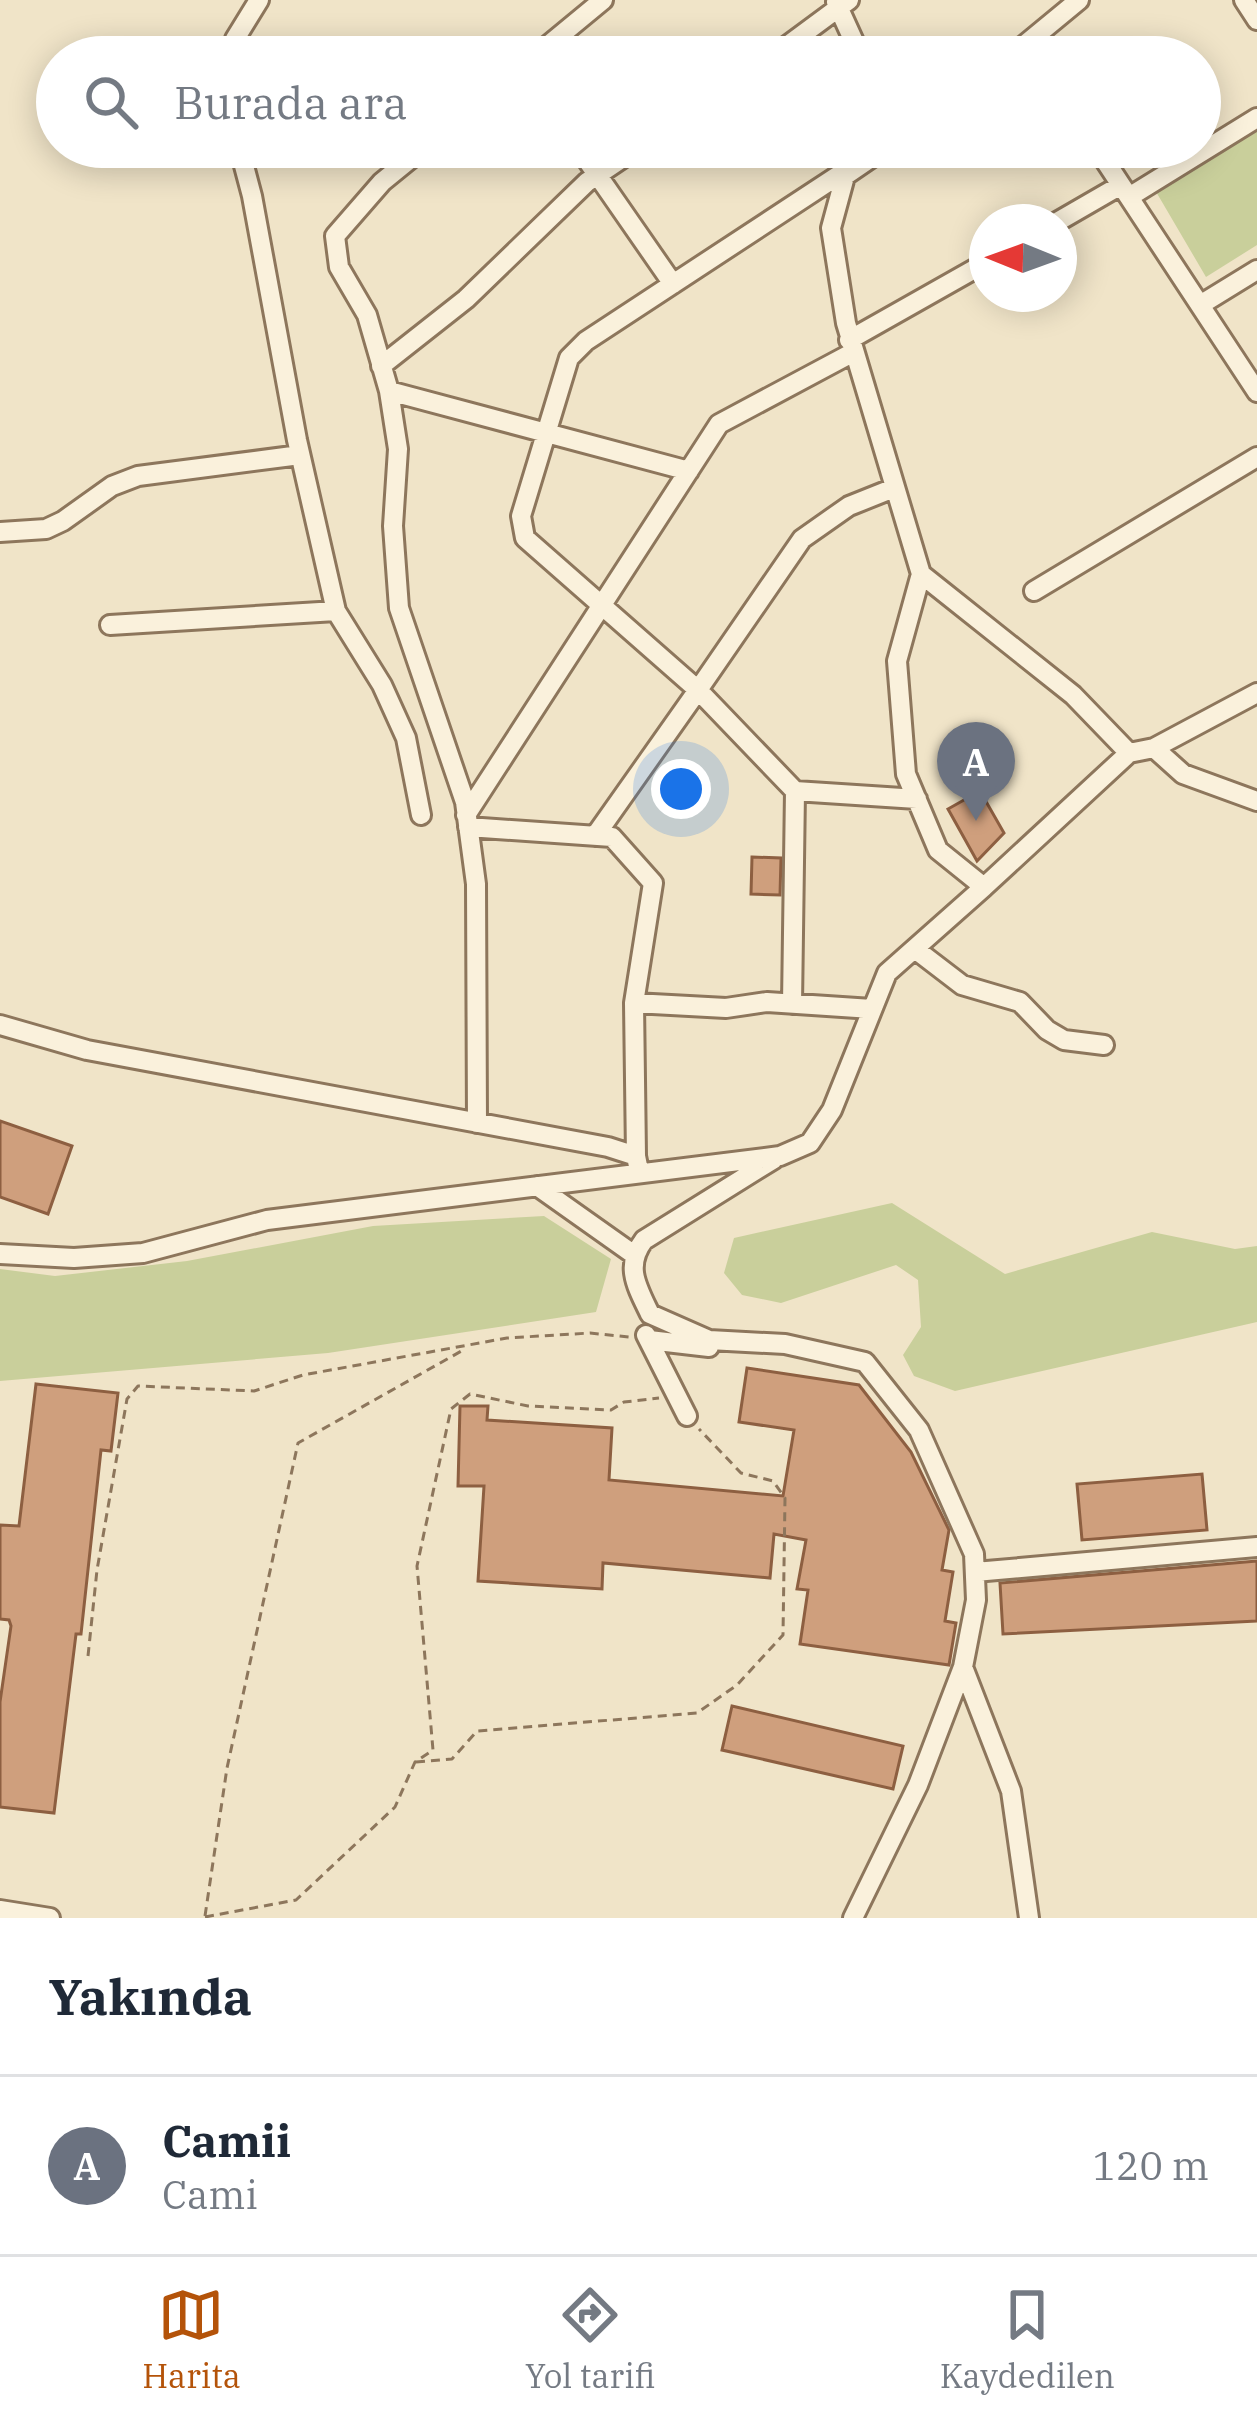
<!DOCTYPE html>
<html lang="tr">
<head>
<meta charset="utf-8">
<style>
	:root { --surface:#fff; --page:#f2f2f3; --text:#1f2937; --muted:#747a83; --line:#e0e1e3; --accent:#b45309 }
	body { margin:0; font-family:"IBM Plex Serif",serif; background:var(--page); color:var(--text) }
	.compass { position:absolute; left:969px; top:204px; width:108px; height:108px; border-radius:50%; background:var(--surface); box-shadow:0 6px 30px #0003; rotate:271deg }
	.you { position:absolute; left:681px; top:789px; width:42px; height:42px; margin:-30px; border:9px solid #fff; border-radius:50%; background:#1a73e8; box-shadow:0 0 0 18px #1a73e833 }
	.badge { display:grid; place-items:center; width:78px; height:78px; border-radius:50%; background:var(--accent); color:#fff; font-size:39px; font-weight:700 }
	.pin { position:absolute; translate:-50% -99px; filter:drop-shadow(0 3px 6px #0008) }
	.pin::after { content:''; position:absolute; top:63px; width:42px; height:36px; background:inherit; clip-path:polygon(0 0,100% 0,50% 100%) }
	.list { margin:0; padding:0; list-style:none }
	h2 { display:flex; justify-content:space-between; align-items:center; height:156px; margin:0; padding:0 48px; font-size:51px }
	h2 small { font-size:39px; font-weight:400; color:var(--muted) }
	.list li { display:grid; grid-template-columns:78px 1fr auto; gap:36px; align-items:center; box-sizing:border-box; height:180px; padding:0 48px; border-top:3px solid var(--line) }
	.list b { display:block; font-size:45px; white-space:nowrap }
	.list p { margin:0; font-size:39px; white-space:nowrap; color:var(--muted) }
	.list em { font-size:39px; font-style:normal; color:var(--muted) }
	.icon { flex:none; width:66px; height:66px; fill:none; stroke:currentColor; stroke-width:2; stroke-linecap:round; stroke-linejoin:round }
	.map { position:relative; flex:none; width:1257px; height:1918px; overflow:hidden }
	.search { position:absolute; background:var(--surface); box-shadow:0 6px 30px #0003; left:36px; right:36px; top:36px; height:132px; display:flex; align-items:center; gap:30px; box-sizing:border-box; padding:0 42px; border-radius:66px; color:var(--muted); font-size:45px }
	.sheet { height:336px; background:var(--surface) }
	nav { display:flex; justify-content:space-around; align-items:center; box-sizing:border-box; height:168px; border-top:3px solid var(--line); background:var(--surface); font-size:33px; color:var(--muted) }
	nav a { display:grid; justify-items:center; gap:6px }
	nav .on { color:var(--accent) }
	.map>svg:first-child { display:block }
</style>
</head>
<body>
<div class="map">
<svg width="1257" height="1918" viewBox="0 0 1257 1918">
	<rect width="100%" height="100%" fill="#f0e4c8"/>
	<!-- green -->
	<path fill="#c9cf9b" d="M 1257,130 L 1257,245 L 1206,277 L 1155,190 Z
		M 892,1203 L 1005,1274 L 1152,1232 L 1235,1249 L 1257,1246 L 1257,1322 L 955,1391 L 914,1376 L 903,1355 L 921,1327 L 918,1280 L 896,1265 L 781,1303 L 742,1295 L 724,1273 L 734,1238 Z
		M 544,1216 L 611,1259 L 596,1312 L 328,1353 L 0,1381 L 0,1269 L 55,1276 L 187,1261 L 373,1226 Z"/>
	<!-- building -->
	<path fill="#cf9f7d" stroke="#8d5f41" stroke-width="3" d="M 980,791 L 1004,833 L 977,861 L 948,809 Z
		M 752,857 L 781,858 L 780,895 L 751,894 Z
		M 0,1121 L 72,1146 L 48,1214 L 0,1197 Z
		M 747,1368 L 859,1385 L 911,1452 L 949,1530 L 942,1570 L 953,1572 L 945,1621 L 956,1623 L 949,1665 L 800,1644 L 808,1590 L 797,1589 L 806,1540 L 774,1534 L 770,1578 L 603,1563 L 602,1589 L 478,1581 L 484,1486 L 458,1486 L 460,1406 L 488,1406 L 487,1420 L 612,1428 L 609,1480 L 783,1496 L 794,1430 L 739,1422 Z
		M 36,1384 L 118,1393 L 111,1451 L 101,1450 L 81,1634 L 76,1634 L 54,1813 L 0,1807 L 0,1702 L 11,1626 L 9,1620 L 0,1619 L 0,1525 L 19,1526 Z
		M 1202,1474 L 1207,1530 L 1082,1540 L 1077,1484 Z
		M 1257,1561 L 1257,1621 L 1003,1634 L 1000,1583 Z
		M 732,1706 L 903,1746 L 893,1789 L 722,1750 Z"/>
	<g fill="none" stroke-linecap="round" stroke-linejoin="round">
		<!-- minor casing -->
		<g stroke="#8d765c" stroke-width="24">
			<path id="minor" d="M 1244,0 L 1257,20
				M 836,2 L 861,57
				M 233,57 L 235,39 L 259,0
				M 534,57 L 603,0
				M 772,57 L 849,0
				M 1010,57 L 1079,0
				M 239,147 L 252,196 L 297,440 L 336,611 L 382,685 L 406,738 L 421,815
				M 425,147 L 382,182 L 335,236 L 339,267 L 367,315 L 389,391 L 398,449 L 393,526 L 399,608 L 465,802 L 476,884 L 477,1123
				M 578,147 L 673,284
				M 1096,147 L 1257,392
				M 846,175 L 887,147
				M 1129,197 L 1257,118
				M 1057,222 L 1121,185
				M 1200,305 L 1257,270
				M 849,340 L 987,262
				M 381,366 L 466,299 L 587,182 L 639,147
				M 389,391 L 689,471
				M 894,488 L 849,506 L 802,539 L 698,690 L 795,791 L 917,799
				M 0,532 L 46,529 L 63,521 L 112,486 L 138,476 L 300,455
				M 921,574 L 1073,695 L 1129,753
				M 1034,591 L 1257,457
				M 110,625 L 336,611
				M 1154,748 L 1183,774 L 1257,801
				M 466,815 L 719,424 L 852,353
				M 468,827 L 612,837 L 653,883 L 634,1003 L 636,1156
				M 595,836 L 698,690 L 525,538 L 521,516 L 569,358 L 586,341 L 848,169
				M 984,887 L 1129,753 L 1154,748 L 1257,693
				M 915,949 L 962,985 L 1020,1002 L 1047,1030 L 1064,1040 L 1104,1045
				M 634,1003 L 726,1008 L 767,1002 L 872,1009
				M 792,1004 L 795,791
				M 0,1025 L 87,1050 L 608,1147 L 636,1156 L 639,1171
				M 774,1159 L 644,1240 C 624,1266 637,1287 650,1314 L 709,1340 L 785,1344 L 865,1362 L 919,1430 L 974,1554 L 976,1600 L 963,1667 L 918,1785 L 853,1918
				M 537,1186 L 633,1254
				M 0,1254 L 74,1258 L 143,1253 L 267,1220 L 780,1156 L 810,1143 L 832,1110 L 887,973 L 984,887 L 938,850 L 906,774 L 897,661 L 921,574 L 846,323 L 831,228 L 853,147
				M 646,1335 L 687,1416
				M 649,1340 L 709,1347
				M 975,1572 L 1257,1547
				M 963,1667 L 1011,1791 L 1029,1918
				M 0,1910 L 50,1918"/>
		</g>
		<!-- path -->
		<path stroke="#8d765c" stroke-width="3" stroke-dasharray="9 6" stroke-linecap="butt" d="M 88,1656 L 97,1570 L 127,1399 L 138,1386 L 254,1391 L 303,1375 L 507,1338 L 590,1333 L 629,1337
			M 416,1762 L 452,1759 L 477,1731 L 697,1713 L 737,1685 L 783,1635 L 785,1498 L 773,1481 L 741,1473 L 699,1429
			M 205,1916 L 227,1768 L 298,1443 L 465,1349
			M 205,1917 L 296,1900 L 395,1807 L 415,1762 L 433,1750 L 417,1566 L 451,1409 L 470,1394 L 528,1406 L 611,1410 L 624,1402 L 659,1398"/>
		<!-- minor -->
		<use href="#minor" stroke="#faf1dc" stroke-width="18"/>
	</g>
</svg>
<svg class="compass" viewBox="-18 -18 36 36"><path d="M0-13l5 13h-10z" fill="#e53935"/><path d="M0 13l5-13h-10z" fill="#747a83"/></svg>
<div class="you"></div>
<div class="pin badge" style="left:976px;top:821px;background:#6b7280">A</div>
<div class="search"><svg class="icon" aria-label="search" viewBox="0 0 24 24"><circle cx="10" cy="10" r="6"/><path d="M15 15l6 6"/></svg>Burada ara</div>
</div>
<section class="sheet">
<h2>Yakında<small></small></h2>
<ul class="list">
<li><span class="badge" style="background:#6b7280">A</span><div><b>Camii</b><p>Cami</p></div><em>120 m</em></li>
</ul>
</section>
<nav>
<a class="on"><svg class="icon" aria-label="map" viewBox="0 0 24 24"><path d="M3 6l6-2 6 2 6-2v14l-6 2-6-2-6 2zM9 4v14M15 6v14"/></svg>Harita</a>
<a><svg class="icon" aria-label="directions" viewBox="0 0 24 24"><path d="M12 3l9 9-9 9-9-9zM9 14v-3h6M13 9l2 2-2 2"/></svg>Yol tarifi</a>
<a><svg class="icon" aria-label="saved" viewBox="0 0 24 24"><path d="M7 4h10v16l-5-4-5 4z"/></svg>Kaydedilen</a>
</nav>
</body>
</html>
